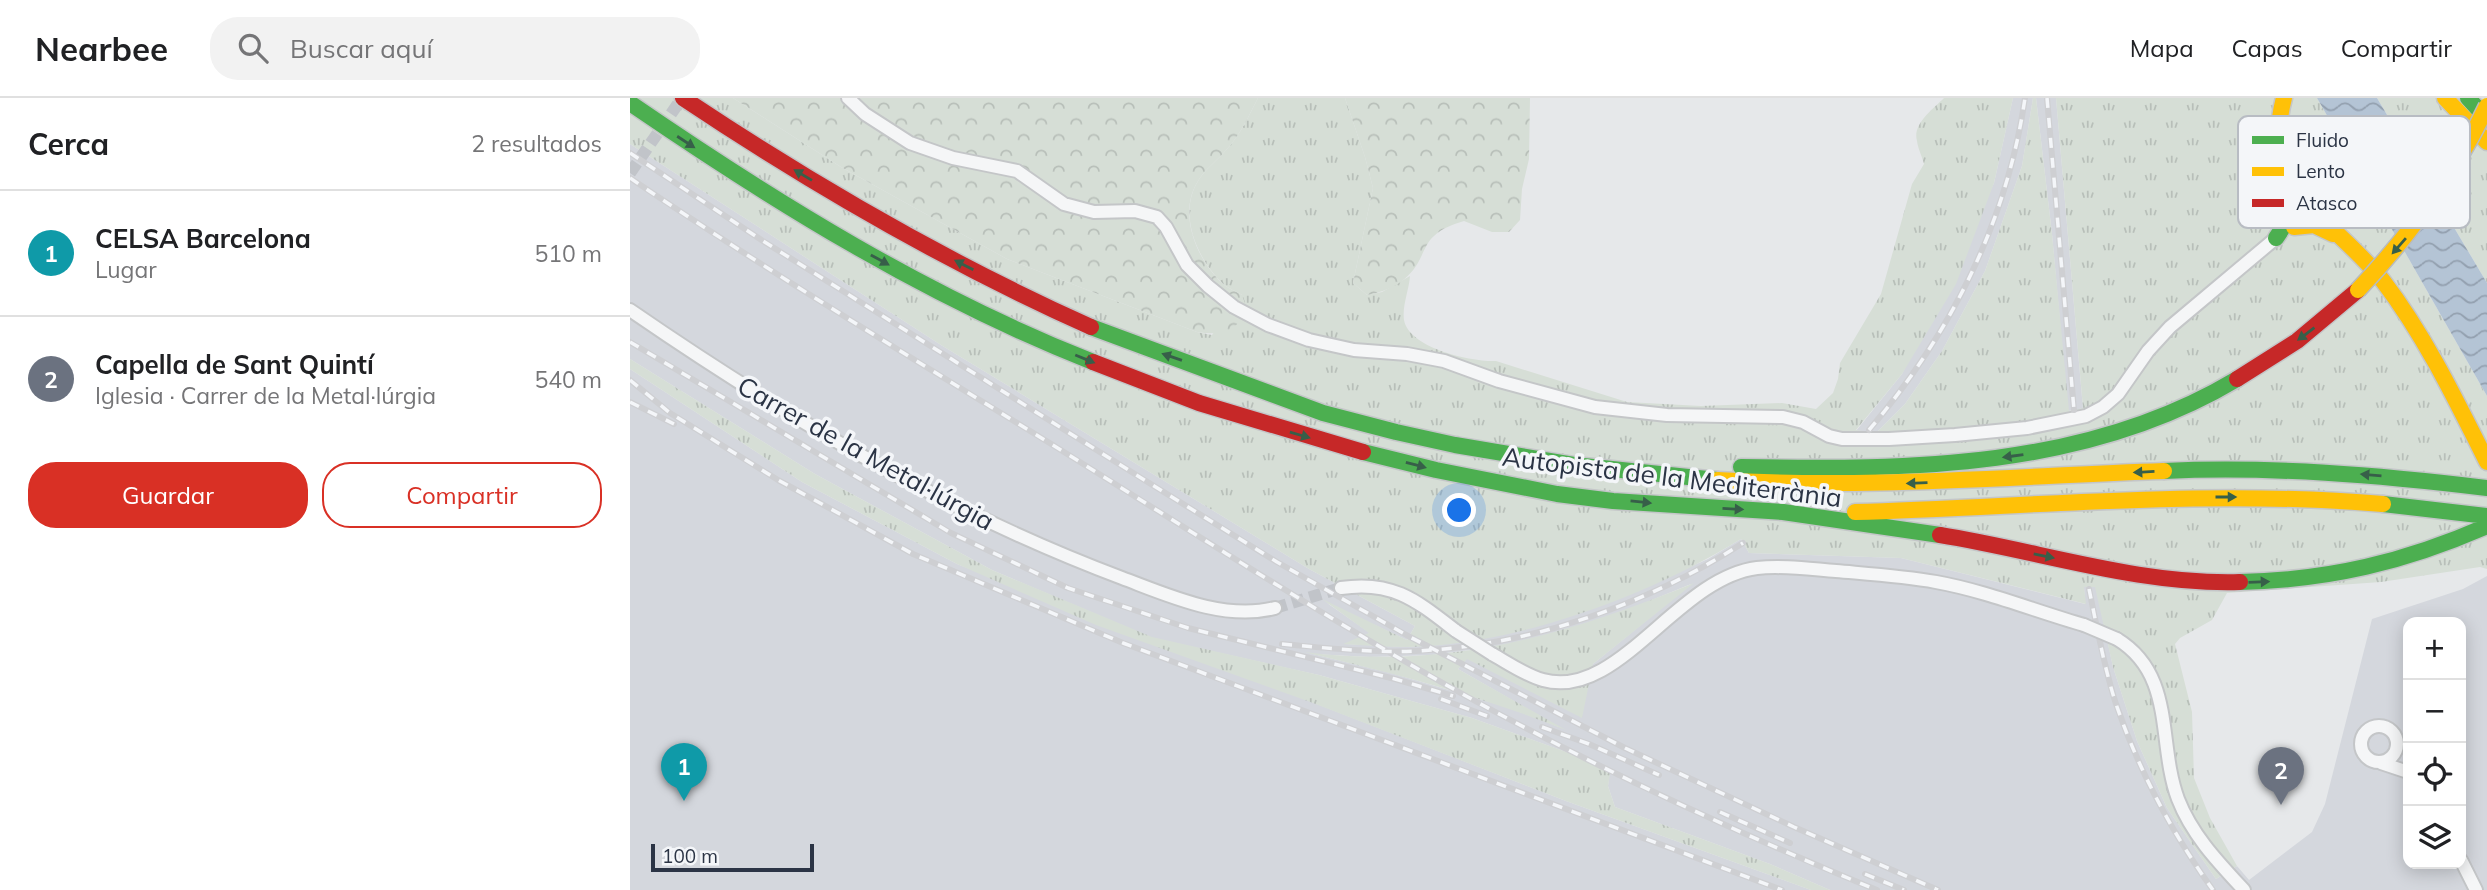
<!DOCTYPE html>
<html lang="es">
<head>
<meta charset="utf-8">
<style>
	:root { --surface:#fff; --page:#f2f2f2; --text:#202124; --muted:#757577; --line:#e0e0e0; --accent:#d93025 }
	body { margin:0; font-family:Mulish,sans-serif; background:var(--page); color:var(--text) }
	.controls { position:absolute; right:21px; bottom:21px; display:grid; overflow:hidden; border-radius:14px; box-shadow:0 4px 18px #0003 }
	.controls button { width:63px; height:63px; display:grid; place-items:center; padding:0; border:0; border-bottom:2px solid var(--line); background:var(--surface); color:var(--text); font:35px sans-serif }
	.scale { position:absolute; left:21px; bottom:18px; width:163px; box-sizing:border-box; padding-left:7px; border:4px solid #2b3445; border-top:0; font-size:19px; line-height:24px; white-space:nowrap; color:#2b3445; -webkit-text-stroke:5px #f4f6f9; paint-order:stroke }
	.you { position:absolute; left:830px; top:413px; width:24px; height:24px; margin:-18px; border:5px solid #fff; border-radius:50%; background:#1a73e8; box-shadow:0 0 0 10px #1a73e833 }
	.badge { display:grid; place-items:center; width:46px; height:46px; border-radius:50%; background:var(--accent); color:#fff; font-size:23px; font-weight:700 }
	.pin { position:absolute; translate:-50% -58px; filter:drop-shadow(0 2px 4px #0008) }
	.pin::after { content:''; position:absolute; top:37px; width:24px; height:21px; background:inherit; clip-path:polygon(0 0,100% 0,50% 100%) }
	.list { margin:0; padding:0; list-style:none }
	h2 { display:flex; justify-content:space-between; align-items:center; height:91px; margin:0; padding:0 28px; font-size:30px }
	h2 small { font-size:23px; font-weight:400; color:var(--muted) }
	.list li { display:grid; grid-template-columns:46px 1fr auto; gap:21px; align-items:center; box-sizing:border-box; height:126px; padding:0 28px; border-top:2px solid var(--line) }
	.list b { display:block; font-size:26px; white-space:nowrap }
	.list p { margin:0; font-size:23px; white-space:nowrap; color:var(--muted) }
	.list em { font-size:23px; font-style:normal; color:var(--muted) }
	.actions { display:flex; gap:14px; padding:21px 28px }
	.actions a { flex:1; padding:16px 0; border:2px solid var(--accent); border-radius:28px; text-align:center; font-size:24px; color:var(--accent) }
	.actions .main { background:var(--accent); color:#fff }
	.icon { flex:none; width:38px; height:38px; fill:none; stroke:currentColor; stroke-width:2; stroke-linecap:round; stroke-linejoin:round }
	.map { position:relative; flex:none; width:1857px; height:792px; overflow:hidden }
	header { display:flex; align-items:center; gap:42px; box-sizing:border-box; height:98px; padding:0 35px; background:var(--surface); border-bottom:2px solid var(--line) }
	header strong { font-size:33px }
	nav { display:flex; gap:38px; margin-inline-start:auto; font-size:24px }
	.search { width:490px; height:63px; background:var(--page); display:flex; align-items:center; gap:18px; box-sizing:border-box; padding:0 24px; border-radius:28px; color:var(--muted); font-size:26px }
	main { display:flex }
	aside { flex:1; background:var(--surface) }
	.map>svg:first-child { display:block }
</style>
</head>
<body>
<header>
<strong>Nearbee</strong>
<div class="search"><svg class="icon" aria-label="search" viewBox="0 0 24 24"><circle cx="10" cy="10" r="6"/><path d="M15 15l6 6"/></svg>Buscar aquí</div>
<nav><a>Mapa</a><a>Capas</a><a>Compartir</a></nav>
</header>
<main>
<aside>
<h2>Cerca<small>2 resultados</small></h2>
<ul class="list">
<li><span class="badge" style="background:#0f9aa8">1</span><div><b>CELSA Barcelona</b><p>Lugar</p></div><em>510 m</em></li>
<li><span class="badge" style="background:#6b7280">2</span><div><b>Capella de Sant Quintí</b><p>Iglesia · Carrer de la Metal·lúrgia</p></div><em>540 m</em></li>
</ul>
<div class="actions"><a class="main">Guardar</a><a>Compartir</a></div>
</aside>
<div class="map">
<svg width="1857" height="792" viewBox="0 0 1857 792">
	<defs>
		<pattern id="grass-tufts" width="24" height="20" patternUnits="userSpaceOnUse" patternTransform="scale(1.75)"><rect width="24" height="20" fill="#d6ded6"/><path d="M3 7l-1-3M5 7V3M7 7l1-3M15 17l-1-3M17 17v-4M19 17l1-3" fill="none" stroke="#b8bfb9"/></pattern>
		<pattern id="forest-crowns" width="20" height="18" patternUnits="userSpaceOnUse" patternTransform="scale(1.75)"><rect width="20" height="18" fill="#d6ded6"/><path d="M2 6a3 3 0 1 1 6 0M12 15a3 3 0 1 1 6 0" fill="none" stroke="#b8bfb9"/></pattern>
		<pattern id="water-waves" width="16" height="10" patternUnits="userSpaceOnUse" patternTransform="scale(1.75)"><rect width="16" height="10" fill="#b4c4d5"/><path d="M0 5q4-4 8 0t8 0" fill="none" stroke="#93a0af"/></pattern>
	</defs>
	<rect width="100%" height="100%" fill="#e6e8ea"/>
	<!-- built -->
	<path fill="#d4d7dd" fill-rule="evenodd" d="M 1383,0 L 1403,0 L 1392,68 L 1355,173 L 1312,253 L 1275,306 L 1246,335 L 1226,333 L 1272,276 L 1364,85 Z
		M 1406,0 L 1426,0 L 1453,311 L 1438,313 L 1422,136 Z
		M 0,46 L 311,247 L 679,471 L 785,528 L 777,542 L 697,505 L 740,535 L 715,546 L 778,549 L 818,545 L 994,498 L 1078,461 L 1111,441 L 1119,455 L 1271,460 L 1455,506 L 1454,489 L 1466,489 L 1483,569 L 1507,643 L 1537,710 L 1586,781 L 1607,768 L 1619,782 L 1682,734 L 1695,706 L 1742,521 L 1833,491 L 1857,478 L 1857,792 L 1200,792 L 1140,766 L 985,709 L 978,688 L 980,670 L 842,620 L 689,577 L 522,540 L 362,472 L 185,376 L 0,261 ZM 1061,486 L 963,566 L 837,560 L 828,571 L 929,629 L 877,609 L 761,575 L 683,556 L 740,559 L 802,557 L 869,548 L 917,538 L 1000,511 ZM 1778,524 L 1831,524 L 1831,766 L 1778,766 Z
		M 0,271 L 172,384 L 327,466 L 936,703 L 1181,792 L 0,792 Z"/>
	<!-- grass -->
	<path fill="url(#grass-tufts)" d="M 0,0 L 103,0 L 211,69 L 377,161 L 567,234 L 582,237 L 612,197 C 606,193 599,191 593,186 C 568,162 547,117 568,83 C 575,71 588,62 597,51 C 611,36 619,17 628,0 L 715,0 L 735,59 L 743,90 L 723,185 L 737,197 L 752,194 L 780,178 C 779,192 772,208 774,222 C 779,250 841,264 866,263 L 997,304 L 1071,308 L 1152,305 L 1186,311 L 1203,295 L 1208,281 L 1210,265 L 1251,196 L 1282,86 L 1294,66 C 1292,58 1288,51 1287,43 C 1282,26 1303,11 1314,0 L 1383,0 L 1364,85 L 1326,186 L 1272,276 L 1226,332 L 1246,335 L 1275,306 L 1312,253 L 1355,173 L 1392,68 L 1403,0 L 1406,0 L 1422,136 L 1439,313 L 1453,310 L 1426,0 L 1687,0 L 1857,298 L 1857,471 L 1850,469 L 1751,484 L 1597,495 L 1582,522 L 1550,540 L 1545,546 L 1562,614 L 1564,680 L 1580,720 L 1607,768 L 1586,781 L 1537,710 L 1507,643 L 1483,569 L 1465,489 L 1454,489 L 1456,506 L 1271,460 L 1119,455 L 1111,441 C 1018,498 887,547 777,549 C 756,549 734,547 713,546 L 739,535 L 692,501 L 777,542 L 785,528 L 679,471 L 311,247 L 0,46 Z
		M 1747,0 L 1857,0 L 1857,185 Z
		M 0,261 L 185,376 L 362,472 L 522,539 L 689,577 L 842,620 L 981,670 L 978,688 L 985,709 L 1140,766 L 1200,792 L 1181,792 L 936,703 L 683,605 L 466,527 L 327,466 L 172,384 L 0,271 Z
		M 1064,485 L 963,566 L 952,620 L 837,561 L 828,571 L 936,632 C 851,598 763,575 674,554 C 816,572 934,538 1064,485 Z"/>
	<!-- forest -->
	<path fill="url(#forest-crowns)" d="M 103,0 L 628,0 C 619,17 611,36 597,51 C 588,62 575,71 568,83 C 547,116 567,162 593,186 C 599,191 606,193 612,197 L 617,211 C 607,234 591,238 567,234 L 377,161 L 211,69 Z
		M 715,0 L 900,0 L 899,61 L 892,91 L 890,122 L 879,134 L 862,134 L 834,123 C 824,126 812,130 804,138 C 797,144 794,153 790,161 C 779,183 760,193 737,197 L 723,185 L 743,90 L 735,59 Z"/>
	<!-- water -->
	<path fill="url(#water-waves)" d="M 1687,0 L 1747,0 L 1857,185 L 1857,298 Z"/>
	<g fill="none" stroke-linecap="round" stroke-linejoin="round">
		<!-- street-tunnel -->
		<path stroke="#c1c4c9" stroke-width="12" stroke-dasharray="12 6" stroke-linecap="butt" d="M 0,75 L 52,0
			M 645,510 L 711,490"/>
		<!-- street casing -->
		<g stroke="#c4c6c8" stroke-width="16">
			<path id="street" d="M 218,0 L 235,16 L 280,45 L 323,60 L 387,73 L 434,106 L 464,114 L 505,113 L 527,119 L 536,129 L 557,167 L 578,188 L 604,209 L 638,227 L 679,242 L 724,252 L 777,256 L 814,263 L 869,283 L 965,309 L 1037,317 L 1153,319 L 1173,324 L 1199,338 L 1212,341 L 1259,341 L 1325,337 L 1397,330 L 1456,318 L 1473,309 L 1488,296 L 1518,253 L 1540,229 L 1646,140
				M 0,212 C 154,318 316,414 492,480 C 540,498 594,523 645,510
				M 711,490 C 763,482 787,503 826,533
				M 1487,541 C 1546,577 1527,645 1548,701 C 1562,737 1588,764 1614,792
				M 862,556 C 878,565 895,577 913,582 C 988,603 1047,480 1127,470 C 1153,467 1180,471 1206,473 C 1240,476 1273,478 1306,484 C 1356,493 1405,513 1454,527
				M1731 646a18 18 0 1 1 36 0a18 18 0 1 1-36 0Z
				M 1751,665 L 1778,674
				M 1831,762 L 1846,792"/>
		</g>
		<!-- fast casing -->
		<g stroke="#c4c6c8" stroke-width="19">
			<path id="fast" d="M 1838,0 L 1857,21
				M 0,5 C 146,105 298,199 463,264
				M 1646,140 C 1664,115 1661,109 1654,80
				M 461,229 L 693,315 L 766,334 L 825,347 L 944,367 L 1087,382
				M 733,354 L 806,372 L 927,396 L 983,403 L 1153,414 L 1310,437
				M 1111,369 C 1280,372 1457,371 1607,281
				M 1534,373 C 1642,368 1749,377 1857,390
				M 1753,406 L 1857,418
				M 1610,484 C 1699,482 1775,464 1857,428"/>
		</g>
		<!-- slow casing -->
		<g stroke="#c4c6c8" stroke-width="19">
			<path id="slow" d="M 1654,0 C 1647,26 1647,54 1660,78 C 1682,120 1724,146 1753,183 C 1795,238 1826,302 1857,364
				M 1815,0 L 1857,44
				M 1664,129 L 1684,127 L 1703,136
				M 1087,382 C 1237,391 1384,378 1534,373
				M 1225,414 C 1401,409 1576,391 1753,406"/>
		</g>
		<!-- jam casing -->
		<g stroke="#c4c6c8" stroke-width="19">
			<path id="jam" d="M 53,0 C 183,87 318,165 461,229
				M 463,264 L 569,305 L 733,354
				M 1607,281 L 1667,243 L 1728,192
				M 1310,437 C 1410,453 1508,487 1610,484"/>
		</g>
		<!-- street -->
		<use href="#street" stroke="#f5f6f7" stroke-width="12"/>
		<!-- fast -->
		<use href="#fast" stroke="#4caf50" stroke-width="16"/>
		<!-- slow -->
		<use href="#slow" stroke="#ffc107" stroke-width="16"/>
		<!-- jam -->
		<use href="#jam" stroke="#c62828" stroke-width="16"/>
		<!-- rail casing -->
		<g stroke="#cecfd2" stroke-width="6">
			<path id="rail" d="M 1417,0 L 1444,312
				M 0,55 L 133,143 L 516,383 L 647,464 L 780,539 L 995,650 L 1164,729 L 1308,792
				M 0,80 C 142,176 289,264 434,354 C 567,437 699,522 836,598 C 969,671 1107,735 1247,792
				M 0,244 L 321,435 L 438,490 L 558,530 L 765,581 L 823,598
				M 0,282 L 40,315 L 148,382 L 283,456 L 493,545 L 1152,792
				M 0,304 L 44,326
				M 1239,332 C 1320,237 1377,124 1395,0
				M 1459,491 C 1467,529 1474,569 1486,606 C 1509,673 1542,735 1583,792
				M 652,546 C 697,550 741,555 786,553 C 900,548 1018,506 1113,445
				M 811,601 L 857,618
				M 912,629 L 959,646 L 1029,677
				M 1090,714 L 1160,745
				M 1235,776 L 1274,792"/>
		</g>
		<!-- rail -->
		<use href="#rail" stroke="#f4f6f9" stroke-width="3.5" stroke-dasharray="10" stroke-linecap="butt"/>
		<!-- street-bridge casing -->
		<g stroke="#c4c6c8" stroke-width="16" stroke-linecap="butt">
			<path id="street-bridge" d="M 1454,527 L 1487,541
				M 826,533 L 862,556"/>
		</g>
		<!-- slow-bridge casing -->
		<g stroke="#b8bbbf" stroke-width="19" stroke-linecap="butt">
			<path id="slow-bridge" d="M 1728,192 C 1781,136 1824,77 1857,8"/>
		</g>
		<!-- street-bridge -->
		<use href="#street-bridge" stroke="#f5f6f7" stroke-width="12"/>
		<!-- slow-bridge -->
		<use href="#slow-bridge" stroke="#ffc107" stroke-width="16"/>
	</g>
	<!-- one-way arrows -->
	<defs><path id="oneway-solid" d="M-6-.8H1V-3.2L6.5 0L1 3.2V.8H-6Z" transform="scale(1.75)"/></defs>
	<g fill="#375f49">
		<use href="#oneway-solid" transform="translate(56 44) rotate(33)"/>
		<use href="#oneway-solid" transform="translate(173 77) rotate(-149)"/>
		<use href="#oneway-solid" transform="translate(1769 148) rotate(131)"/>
		<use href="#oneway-solid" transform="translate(250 162) rotate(29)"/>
		<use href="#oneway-solid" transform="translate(334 167) rotate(-153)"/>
		<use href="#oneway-solid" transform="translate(1676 236) rotate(143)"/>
		<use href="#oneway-solid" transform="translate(542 259) rotate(-161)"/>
		<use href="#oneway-solid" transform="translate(455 261) rotate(22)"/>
		<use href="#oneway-solid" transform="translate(670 337) rotate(16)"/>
		<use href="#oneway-solid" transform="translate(1383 358) rotate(172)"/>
		<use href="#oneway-solid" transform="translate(786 367) rotate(15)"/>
		<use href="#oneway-solid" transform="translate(1514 374) rotate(177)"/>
		<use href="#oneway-solid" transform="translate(1741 377) rotate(-175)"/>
		<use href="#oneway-solid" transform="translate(1287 385) rotate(178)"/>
		<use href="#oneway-solid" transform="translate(1596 399)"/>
		<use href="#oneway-solid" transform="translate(1011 404) rotate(6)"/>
		<use href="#oneway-solid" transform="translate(1103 411) rotate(3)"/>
		<use href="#oneway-solid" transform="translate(1414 458) rotate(11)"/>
		<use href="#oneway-solid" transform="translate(1629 484) rotate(-2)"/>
	</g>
	<g text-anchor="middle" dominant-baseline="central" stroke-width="7" stroke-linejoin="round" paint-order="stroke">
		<!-- street labels -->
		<g font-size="26" fill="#2b3445" stroke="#f4f6f9">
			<text transform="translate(236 355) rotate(29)">Carrer de la Metal·lúrgia</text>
			<text transform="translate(1042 379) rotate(7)">Autopista de la Mediterrània</text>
		</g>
	</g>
	<!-- legend -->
	<rect x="1608" y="18" width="232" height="112" rx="10" fill="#f4f6f9" stroke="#b8bcc3" stroke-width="2"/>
	<rect x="1622" y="38" width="32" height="8" fill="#4caf50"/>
	<rect x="1622" y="69" width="32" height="9" fill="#ffc107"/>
	<rect x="1622" y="101" width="32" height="8" fill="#c62828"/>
	<g font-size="19" fill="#2b3445">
		<text x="1666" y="49">Fluido</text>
		<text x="1666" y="80">Lento</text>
		<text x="1666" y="112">Atasco</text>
	</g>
</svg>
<div class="controls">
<button>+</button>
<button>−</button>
<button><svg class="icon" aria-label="locate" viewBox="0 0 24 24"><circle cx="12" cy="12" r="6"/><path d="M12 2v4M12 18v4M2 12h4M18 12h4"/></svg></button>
<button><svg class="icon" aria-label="layers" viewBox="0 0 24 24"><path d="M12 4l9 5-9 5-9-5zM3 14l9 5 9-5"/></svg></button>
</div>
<div class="scale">100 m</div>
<div class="you"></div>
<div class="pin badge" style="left:54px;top:703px;background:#0f9aa8">1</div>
<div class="pin badge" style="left:1651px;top:707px;background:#6b7280">2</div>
</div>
</main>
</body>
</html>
